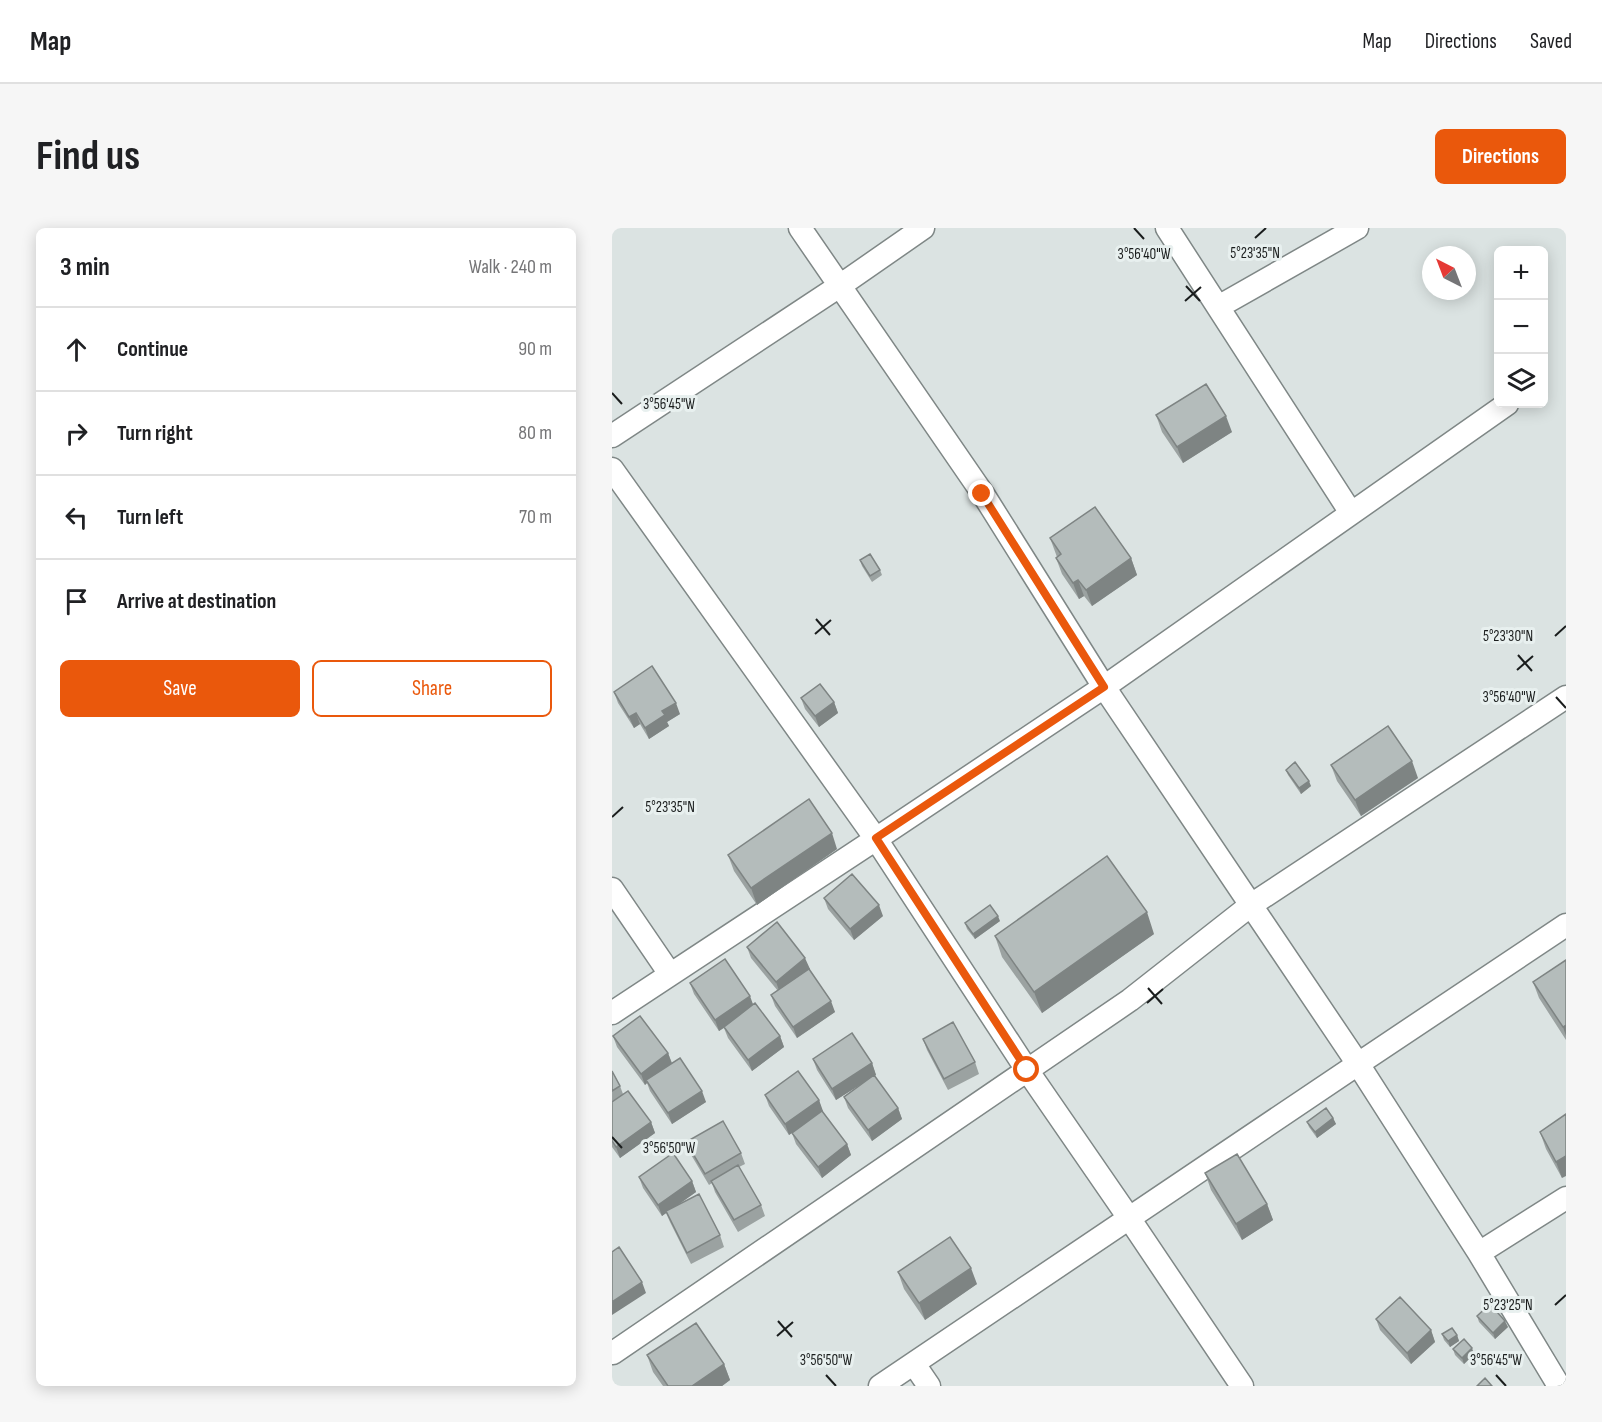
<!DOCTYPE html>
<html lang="en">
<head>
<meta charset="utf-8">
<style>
	:root { --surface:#fff; --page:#f6f6f6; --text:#202124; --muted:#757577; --line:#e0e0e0; --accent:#ea580c }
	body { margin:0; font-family:"Sofia Sans Condensed",sans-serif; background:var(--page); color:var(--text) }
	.controls { position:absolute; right:18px; top:18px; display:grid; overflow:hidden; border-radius:9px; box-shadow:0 3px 15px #0003 }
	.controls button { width:54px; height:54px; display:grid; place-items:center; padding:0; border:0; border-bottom:2px solid var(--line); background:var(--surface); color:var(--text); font:30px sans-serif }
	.compass { position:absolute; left:810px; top:18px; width:54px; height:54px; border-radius:50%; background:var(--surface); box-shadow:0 3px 15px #0003; rotate:318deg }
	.stop { position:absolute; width:18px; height:18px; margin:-14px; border:4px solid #ea580c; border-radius:50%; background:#fff }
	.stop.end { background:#ea580c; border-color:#fff; box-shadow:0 2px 6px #0008 }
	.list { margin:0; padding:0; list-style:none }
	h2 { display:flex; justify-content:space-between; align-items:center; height:78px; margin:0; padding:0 24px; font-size:26px }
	h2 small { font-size:20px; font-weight:400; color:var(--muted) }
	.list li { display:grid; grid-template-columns:39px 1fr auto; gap:18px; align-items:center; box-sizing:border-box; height:84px; padding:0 24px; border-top:2px solid var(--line) }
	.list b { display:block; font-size:22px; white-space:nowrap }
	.list em { font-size:20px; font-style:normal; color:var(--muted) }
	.actions { display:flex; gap:12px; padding:18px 24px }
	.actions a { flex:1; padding:14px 0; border:2px solid var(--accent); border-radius:9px; text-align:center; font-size:21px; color:var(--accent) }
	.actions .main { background:var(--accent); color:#fff }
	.icon { flex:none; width:33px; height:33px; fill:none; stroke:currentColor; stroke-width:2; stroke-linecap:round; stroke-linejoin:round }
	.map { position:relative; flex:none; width:954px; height:1158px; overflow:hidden; border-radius:9px }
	header { display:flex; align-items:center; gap:36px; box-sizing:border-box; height:84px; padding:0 30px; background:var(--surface); border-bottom:2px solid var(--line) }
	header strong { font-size:28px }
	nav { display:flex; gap:33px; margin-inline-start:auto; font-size:21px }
	.intro { display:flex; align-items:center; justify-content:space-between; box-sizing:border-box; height:144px; padding:0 36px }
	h1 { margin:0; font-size:42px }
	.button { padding:15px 27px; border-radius:9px; background:var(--accent); color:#fff; font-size:21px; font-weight:700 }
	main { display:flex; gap:36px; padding:0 36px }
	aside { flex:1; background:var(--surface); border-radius:9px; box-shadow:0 3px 15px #0003 }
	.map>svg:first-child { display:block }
</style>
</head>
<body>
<header>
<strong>Map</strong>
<nav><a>Map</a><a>Directions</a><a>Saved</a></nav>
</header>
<div class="intro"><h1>Find us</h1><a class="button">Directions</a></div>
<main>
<aside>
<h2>3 min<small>Walk · 240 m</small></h2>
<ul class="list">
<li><svg class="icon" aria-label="ahead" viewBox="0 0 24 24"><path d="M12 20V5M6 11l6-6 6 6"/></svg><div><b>Continue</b></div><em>90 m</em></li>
<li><svg class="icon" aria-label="right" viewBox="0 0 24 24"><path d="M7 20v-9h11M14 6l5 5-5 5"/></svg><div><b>Turn right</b></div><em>80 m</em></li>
<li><svg class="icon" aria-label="left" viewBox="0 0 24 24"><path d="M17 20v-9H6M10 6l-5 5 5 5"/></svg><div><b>Turn left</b></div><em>70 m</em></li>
<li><svg class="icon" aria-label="arrive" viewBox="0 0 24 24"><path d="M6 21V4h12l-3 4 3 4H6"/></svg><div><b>Arrive at destination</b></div></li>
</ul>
<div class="actions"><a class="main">Save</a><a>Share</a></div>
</aside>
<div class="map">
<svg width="954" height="1158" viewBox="0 0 954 1158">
	<rect width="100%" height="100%" fill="#dbe3e2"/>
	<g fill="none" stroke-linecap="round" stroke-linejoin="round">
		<!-- street casing -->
		<g stroke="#7f8786" stroke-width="25">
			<path id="street" d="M 188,0 L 371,266 L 492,459 L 746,836 L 867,1025 L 947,1158
				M 555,0 L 739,285
				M 606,79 L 745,0
				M 0,208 L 229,57 L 311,0
				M 0,241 L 264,611 L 492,459 L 895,176
				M 0,661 L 58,746
				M 0,785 L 264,611 L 415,842 L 517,990 L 630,1158
				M 867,1025 L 954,970
				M 1,1125 L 518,772 L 639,677 L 954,469
				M 302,1136 L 317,1158
				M 268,1158 L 746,836 L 954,697"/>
		</g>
		<!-- street -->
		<use href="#street" stroke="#fff" stroke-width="22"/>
	</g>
	<!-- wall -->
	<path fill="#9ba2a1" d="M 544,187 L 620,204 L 571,235 L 550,204 Z
		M 438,310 L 519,330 L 525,347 L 480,378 L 472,368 L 467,371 L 450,346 L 444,330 L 445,329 Z
		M 248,332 L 268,342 L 270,347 L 260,354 L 250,338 Z
		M 2,464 L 68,486 L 55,494 L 57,498 L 37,511 L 28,496 L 22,500 L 6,475 Z
		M 189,470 L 222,474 L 226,485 L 207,499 L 193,481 Z
		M 719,537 L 806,550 L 749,588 L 725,553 Z
		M 674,542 L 699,558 L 689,566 L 676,547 Z
		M 225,621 L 145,677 L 122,643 L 116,627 Z
		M 212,670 L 271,688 L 242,712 L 216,681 Z
		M 388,693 L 363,711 L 355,701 L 353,695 Z
		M 542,706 L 430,785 L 390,729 L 383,708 Z
		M 135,719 L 198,741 L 197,741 L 223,784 L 185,810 L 163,778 L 159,767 L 166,763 L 139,730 Z
		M 954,732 L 954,812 L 927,770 L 921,754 Z
		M 78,755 L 142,776 L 168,808 L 172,819 L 140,843 L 116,810 L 112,800 L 107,803 L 82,766 Z
		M 1,808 L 56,825 L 60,835 L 94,874 L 60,896 L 38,863 L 35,855 L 33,857 L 5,819 Z
		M 311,811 L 363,834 L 367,846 L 336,862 L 315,822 Z
		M 201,831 L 260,835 L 264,847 L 262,848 L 286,880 L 290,891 L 260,913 L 236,880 L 232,869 L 250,855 L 224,872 L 205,842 Z
		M 0,843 L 8,858 L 11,866 L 39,894 L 43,905 L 8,930 L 0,919 Z
		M 153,867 L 207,872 L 210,883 L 235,916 L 239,927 L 210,950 L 184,916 L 180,905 L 190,898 L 177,907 L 157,878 Z
		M 954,886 L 950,950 L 934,921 L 928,904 Z
		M 721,890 L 724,896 L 705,910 L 697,899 L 695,894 Z
		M 74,914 L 129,925 L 133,936 L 127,939 L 149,977 L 153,988 L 126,1004 L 103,964 L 100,955 L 97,957 L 78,925 Z
		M 593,945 L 655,976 L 661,992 L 630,1012 L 599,962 Z
		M 27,949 L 80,953 L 84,964 L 66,977 L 108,1007 L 112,1019 L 79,1036 L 58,994 L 54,985 L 50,988 L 31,960 Z
		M 286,1044 L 365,1056 L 313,1092 L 292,1061 Z
		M 865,1088 L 896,1099 L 883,1111 L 867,1094 Z
		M 764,1091 L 819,1102 L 823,1114 L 799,1136 L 768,1102 Z
		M 830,1106 L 845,1107 L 847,1113 L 838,1119 L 832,1112 Z
		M 841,1121 L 862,1126 L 852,1136 L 843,1127 Z
		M 35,1127 L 112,1136 L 118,1152 L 110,1158 L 51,1158 L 41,1144 Z"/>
	<!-- shaded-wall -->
	<path fill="#7e8483" d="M 614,188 L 620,204 L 571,235 L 565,219 Z
		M 519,330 L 525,347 L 480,378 L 474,362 Z
		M 466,352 L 472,368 L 467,371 L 461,355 Z
		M 222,474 L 226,485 L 207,499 L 203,488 Z
		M 64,475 L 68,486 L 55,494 L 57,498 L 37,511 L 33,500 L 50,483 Z
		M 24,485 L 28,496 L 22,500 L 17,489 Z
		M 800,533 L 806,550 L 749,588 L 743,572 Z
		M 697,553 L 699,558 L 689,566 L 687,560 Z
		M 220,605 L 225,621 L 145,677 L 139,660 Z
		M 267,677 L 271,688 L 242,712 L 238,701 Z
		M 535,684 L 542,706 L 430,785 L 422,764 Z
		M 386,688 L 388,693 L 363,711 L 361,706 Z
		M 193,730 L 198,741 L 168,765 L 164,754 Z
		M 138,768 L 142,779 L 107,803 L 103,792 Z
		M 219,773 L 223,784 L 185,810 L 181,799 Z
		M 954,797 L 954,808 L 951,799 Z
		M 168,808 L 172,819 L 140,843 L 136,832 Z
		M 56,825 L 60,836 L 34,852 L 35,855 L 33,857 L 29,846 Z
		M 260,835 L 264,847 L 224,872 L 220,861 Z
		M 90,863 L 94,874 L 60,896 L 56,885 Z
		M 207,872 L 211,883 L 177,907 L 173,896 Z
		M 286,880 L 290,891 L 260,913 L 256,902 Z
		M 721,890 L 724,896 L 705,910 L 703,904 Z
		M 39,894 L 43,905 L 8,930 L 4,919 Z
		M 235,916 L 239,927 L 210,950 L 206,939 Z
		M 954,928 L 954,948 L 950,950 L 944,934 Z
		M 80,953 L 84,964 L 50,988 L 46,977 Z
		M 655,976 L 661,992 L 630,1012 L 624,996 Z
		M 359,1040 L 365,1056 L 313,1092 L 307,1075 Z
		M 30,1054 L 34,1065 L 0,1087 L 0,1074 Z
		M 893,1093 L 896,1099 L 883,1111 L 881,1105 Z
		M 819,1102 L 823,1114 L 799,1136 L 795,1125 Z
		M 845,1107 L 847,1113 L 838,1119 L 836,1113 Z
		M 860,1120 L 862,1126 L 852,1136 L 850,1130 Z
		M 112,1136 L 118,1152 L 110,1158 L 80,1158 Z"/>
	<!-- building -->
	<path fill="#b4bcbb" stroke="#7e8483" stroke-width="1.5" d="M 594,156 L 614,188 L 565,219 L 544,187 Z
		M 483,279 L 519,330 L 474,362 L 466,352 L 461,355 L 444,330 L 449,326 L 438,310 Z
		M 258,326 L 268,342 L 258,348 L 248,332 Z
		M 40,438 L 64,475 L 50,483 L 53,487 L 33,500 L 24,485 L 17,489 L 2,464 Z
		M 208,456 L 222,474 L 203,488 L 189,470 Z
		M 776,498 L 800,533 L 743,572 L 719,537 Z
		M 683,534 L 697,553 L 687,560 L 674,542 Z
		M 197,571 L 220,605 L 139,660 L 116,627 Z
		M 495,628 L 535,684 L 422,764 L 383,708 Z
		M 240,646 L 267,677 L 238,701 L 212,670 Z
		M 378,677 L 386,688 L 361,706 L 353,695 Z
		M 165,694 L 193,730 L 164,754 L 135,719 Z
		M 113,731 L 138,768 L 103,792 L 78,755 Z
		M 954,732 L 954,797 L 951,799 L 921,754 Z
		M 197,741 L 219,773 L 181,799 L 159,767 Z
		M 143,775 L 168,808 L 136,832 L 112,799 Z
		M 28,788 L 56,825 L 29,846 L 1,808 Z
		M 341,794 L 363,834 L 332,851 L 311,811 Z
		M 240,805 L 260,835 L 220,861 L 201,831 Z
		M 68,830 L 90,863 L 56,885 L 34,852 Z
		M 0,843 L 8,858 L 0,863 Z
		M 186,843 L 207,872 L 173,896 L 153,867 Z
		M 262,847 L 286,880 L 256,902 L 232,869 Z
		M 16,863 L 39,894 L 4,919 L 0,913 L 0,874 Z
		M 714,880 L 721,890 L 703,904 L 695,894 Z
		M 210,883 L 235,916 L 206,939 L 180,905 Z
		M 954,886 L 954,928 L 944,934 L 928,904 Z
		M 111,893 L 129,925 L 93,946 L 74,914 Z
		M 61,925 L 80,953 L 46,977 L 27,949 Z
		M 625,926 L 655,976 L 624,996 L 593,945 Z
		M 126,937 L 149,977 L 122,992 L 99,953 Z
		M 87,966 L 108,1007 L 75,1025 L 54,983 Z
		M 338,1009 L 359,1040 L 307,1075 L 286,1044 Z
		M 7,1019 L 30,1054 L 0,1074 L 0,1024 Z
		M 788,1069 L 819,1102 L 795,1125 L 764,1091 Z
		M 878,1076 L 893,1093 L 881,1105 L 865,1088 Z
		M 84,1095 L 112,1136 L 80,1158 L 56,1158 L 35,1127 Z
		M 840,1100 L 845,1107 L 836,1113 L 830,1106 Z
		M 852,1111 L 860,1120 L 850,1130 L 841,1121 Z
		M 873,1150 L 880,1158 L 865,1158 Z"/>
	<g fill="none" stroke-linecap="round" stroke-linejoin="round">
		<!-- route -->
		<path stroke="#ea580c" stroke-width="8" d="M 370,266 L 492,459 L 264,610 L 415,842"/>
	</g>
	<!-- ticks -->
	<path fill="none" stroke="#1a1d1d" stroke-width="2" d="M 522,0 L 532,11M 643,10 L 654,0M 574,58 L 588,73M 573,73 L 589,59M 0,165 L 10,176M 204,391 L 218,407M 203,406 L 219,392M 943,408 L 954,398M 906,427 L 920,443M 905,442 L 921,428M 944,469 L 954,480M 0,589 L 11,579M 536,760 L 550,776M 535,775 L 551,761M 0,909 L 10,920M 943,1077 L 954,1067M 166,1093 L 180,1109M 165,1108 L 181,1094M 214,1147 L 224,1158M 884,1147 L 894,1158"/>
	<g font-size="15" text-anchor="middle" fill="#1a1d1d" stroke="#e8f0ef" stroke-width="6" stroke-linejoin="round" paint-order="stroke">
		<text x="643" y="30">5°23'35"N</text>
		<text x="532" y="31">3°56'40"W</text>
		<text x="57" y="181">3°56'45"W</text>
		<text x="896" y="413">5°23'30"N</text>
		<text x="897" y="474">3°56'40"W</text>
		<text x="58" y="584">5°23'35"N</text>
		<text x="57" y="925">3°56'50"W</text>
		<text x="896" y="1082">5°23'25"N</text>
		<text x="214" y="1137">3°56'50"W</text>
		<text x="884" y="1137">3°56'45"W</text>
	</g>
</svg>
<div class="controls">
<button>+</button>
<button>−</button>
<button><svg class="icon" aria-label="layers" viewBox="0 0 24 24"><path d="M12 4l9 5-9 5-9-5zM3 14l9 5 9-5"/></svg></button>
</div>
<svg class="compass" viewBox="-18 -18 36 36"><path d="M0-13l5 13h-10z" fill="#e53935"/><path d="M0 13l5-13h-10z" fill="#757577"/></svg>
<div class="stop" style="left:415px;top:842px"></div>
<div class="stop end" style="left:370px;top:266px"></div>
</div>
</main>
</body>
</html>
